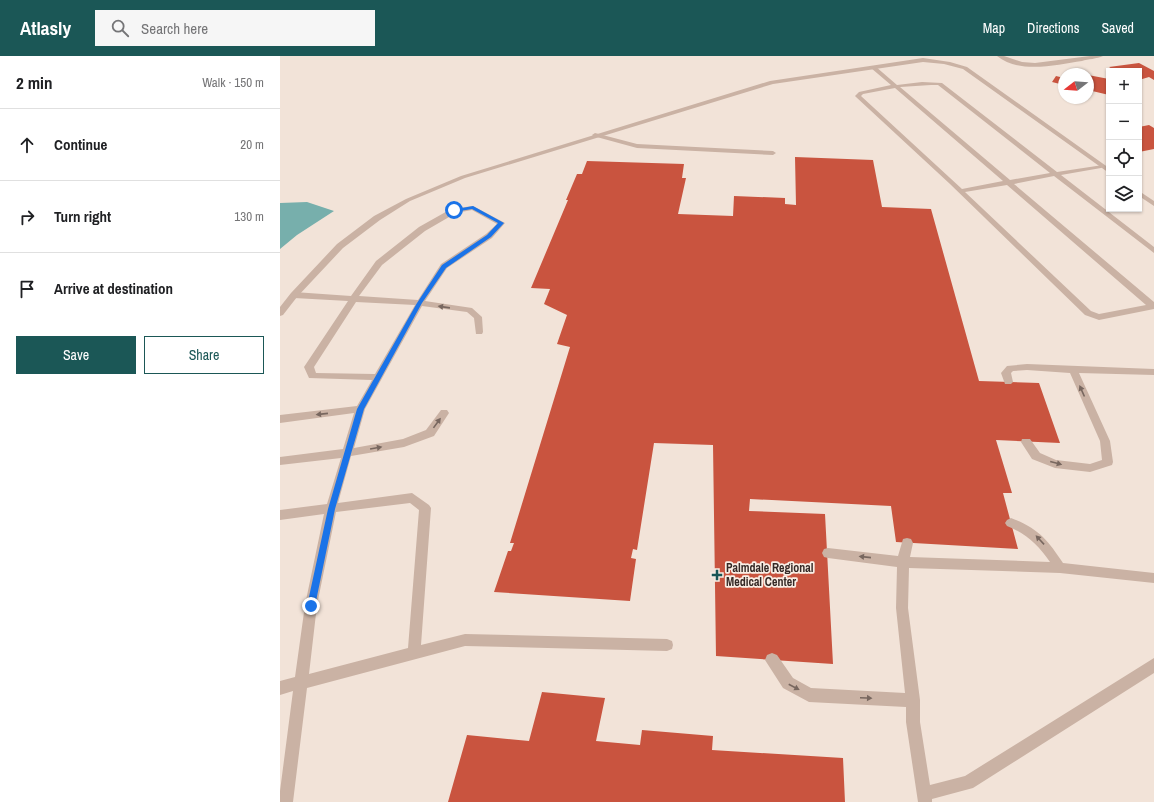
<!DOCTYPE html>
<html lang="en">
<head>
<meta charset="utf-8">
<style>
	:root { --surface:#fff; --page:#f6f6f6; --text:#202124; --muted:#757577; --line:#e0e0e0; --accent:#1b5756 }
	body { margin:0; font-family:"Archivo Narrow",sans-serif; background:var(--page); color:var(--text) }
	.controls { position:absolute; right:12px; top:12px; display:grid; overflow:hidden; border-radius:0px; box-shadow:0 1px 3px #0004 }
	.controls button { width:36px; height:36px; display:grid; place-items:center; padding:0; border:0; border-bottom:1px solid var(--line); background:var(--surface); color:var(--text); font:20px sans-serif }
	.compass { position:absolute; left:778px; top:12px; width:36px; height:36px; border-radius:50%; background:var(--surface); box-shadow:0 1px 3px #0004; rotate:253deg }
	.stop { position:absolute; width:12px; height:12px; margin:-9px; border:3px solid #1a73e8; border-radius:50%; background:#fff }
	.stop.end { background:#1a73e8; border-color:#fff; box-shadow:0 1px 4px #0008 }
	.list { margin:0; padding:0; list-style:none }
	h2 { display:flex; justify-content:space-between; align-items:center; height:52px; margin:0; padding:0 16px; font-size:17px }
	h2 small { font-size:13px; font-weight:400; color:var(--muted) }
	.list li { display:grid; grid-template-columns:26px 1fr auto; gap:12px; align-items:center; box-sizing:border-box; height:72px; padding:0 16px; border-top:1px solid var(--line) }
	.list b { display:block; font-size:15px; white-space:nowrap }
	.list em { font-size:13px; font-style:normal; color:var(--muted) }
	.actions { display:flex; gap:8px; padding:12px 16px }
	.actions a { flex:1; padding:9px 0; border:1px solid var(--accent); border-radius:0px; text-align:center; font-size:14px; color:var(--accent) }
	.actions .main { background:var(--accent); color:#fff }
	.icon { flex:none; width:22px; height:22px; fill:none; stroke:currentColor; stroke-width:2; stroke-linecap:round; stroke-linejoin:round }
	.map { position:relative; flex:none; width:874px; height:746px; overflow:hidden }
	header { display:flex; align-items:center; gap:24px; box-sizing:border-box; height:56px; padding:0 20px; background:var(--accent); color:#fff }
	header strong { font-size:19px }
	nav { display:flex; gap:22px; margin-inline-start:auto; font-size:14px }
	.search { width:280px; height:36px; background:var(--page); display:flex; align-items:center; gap:10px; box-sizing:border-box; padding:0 14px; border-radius:0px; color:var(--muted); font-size:15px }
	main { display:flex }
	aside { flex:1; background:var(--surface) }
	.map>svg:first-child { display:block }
</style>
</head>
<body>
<header>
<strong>Atlasly</strong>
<div class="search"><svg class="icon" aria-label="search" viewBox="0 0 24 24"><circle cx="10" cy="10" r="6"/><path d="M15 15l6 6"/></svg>Search here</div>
<nav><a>Map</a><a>Directions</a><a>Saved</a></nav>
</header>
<main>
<aside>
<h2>2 min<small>Walk · 150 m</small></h2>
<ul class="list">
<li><svg class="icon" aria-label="ahead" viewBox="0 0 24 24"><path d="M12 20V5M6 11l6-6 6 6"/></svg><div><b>Continue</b></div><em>20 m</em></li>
<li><svg class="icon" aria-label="right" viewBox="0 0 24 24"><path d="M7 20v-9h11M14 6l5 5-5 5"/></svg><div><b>Turn right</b></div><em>130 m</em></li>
<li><svg class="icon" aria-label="arrive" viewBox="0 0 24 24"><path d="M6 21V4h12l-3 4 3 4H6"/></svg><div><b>Arrive at destination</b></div></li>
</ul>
<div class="actions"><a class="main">Save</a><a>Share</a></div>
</aside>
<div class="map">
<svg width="874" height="746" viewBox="0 0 874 746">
	<rect width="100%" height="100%" fill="#f2e3d8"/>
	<!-- water -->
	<path fill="#77afac" d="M 27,146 L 54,155 L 17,179 L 0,193 L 0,147 Z"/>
	<!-- building -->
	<path fill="#c9543f" d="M 859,7 L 874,15 L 874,24 L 869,21 L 859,24 L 859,15 L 835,15 L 829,11 Z
		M 808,19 L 829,23 L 829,39 L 808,34 Z
		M 776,20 L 784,22 L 784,29 L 772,26 Z
		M 869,69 L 874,72 L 874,93 L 859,96 L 859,71 Z
		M 515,101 L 593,104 L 602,151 L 651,153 L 699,325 L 759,327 L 780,387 L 716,384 L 732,437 L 723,437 L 738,493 L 616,486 L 611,450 L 470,443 L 469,455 L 545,458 L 553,608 L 436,600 L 433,389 L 374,387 L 357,494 L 353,493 L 351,502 L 356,503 L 350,545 L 214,536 L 228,495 L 231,495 L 234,487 L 230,487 L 290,291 L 277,288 L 287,259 L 264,248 L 270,233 L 251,232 L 288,144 L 286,144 L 297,118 L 302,118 L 307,105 L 404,108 L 402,122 L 406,122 L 398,158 L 453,160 L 454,140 L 505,142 L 505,148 L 516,149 Z
		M 262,636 L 325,642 L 316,685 L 360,689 L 362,674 L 433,680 L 432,694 L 563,702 L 565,746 L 168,746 L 187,679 L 249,685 Z"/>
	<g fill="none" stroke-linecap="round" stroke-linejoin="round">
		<!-- service -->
		<path fill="#cab2a4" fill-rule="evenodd" d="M 591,10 L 595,10 L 617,29 L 642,26 L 662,27 L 777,116 L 823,109 L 824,110 L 821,112 L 781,119 L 874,191 L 874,197 L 774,120 L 734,128 L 874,246 L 874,253 L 819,264 L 805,259 L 670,128 L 576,41 L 575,40 L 579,36 L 611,29 L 591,12 ZM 651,29 L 658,29 L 770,117 L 730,124 L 620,31 ZM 615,32 L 723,125 L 682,133 L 581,40 L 583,38 ZM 727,129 L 866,249 L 819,258 L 811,255 L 685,136 Z
			M 315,77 L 357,88 L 493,95 L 496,97 L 493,99 L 357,92 L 313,80 L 312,79 Z
			M 193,150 L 225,167 L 212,182 L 167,212 L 145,245 L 192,252 L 202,261 L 203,276 L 202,278 L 196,278 L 194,262 L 187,256 L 142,250 L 85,353 L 74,392 L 123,383 L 146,374 L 161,354 L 167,354 L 169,357 L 154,380 L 124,391 L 71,400 L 58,447 L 132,437 L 149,449 L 151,452 L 141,589 L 185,578 L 387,583 L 392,585 L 393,589 L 392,593 L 387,595 L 185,590 L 27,632 L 13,746 L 0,746 L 0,735 L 13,635 L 0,639 L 0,625 L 15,621 L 25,549 L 44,458 L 0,464 L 0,454 L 47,448 L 61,402 L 0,409 L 0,401 L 63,393 L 74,357 L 0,367 L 0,359 L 77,350 L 92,324 L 29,322 L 24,311 L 68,245 L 14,242 L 10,239 L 14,236 L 71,240 L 96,205 L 139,171 L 171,153 ZM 192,154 L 217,168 L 206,178 L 161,208 L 138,244 L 79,240 L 102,209 L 145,175 L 176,157 ZM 76,246 L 135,249 L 95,318 L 36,317 L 34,311 ZM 130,447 L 139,454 L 128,592 L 29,618 L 37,549 L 56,456 Z
			M 747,308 L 874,313 L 874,319 L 799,317 L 830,385 L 833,406 L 832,409 L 810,416 L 775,412 L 752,403 L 741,386 L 742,383 L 750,383 L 760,397 L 776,404 L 810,408 L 822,404 L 820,385 L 790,317 L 747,314 L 733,315 L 731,317 L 733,326 L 731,328 L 725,328 L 721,317 L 727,310 Z
			M 731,462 C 758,472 768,484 783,507 L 874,517 L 874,527 L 780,517 L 629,512 L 628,552 L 640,644 L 640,666 L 650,729 L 685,720 L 874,602 L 874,617 L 693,732 L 652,743 L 652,746 L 638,746 L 626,666 L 626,651 L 529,646 L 503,632 L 485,604 L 487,599 L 492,597 L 497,599 L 513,622 L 531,632 L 625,637 L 616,552 L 617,511 L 548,502 L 544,501 L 542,497 L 544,493 L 548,492 L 618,500 L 623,483 L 627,482 L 631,483 L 633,487 L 630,501 L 770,506 C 758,489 747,478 727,470 L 725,467 L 727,464 Z"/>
		<!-- minor -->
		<path fill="#cab2a4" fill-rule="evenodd" d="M 717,0 L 724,0 L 742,6 L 755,7 L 810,0 L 823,0 C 817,3 808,3 802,5 C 776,9 739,18 717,0 Z
			M 643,2 L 670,6 L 687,11 L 829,112 L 829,117 L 683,13 L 664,8 L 643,6 L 493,28 L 185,122 L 130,145 L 100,164 L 63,192 L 17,241 L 3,259 L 0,260 L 0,251 L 11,237 L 57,188 L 94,160 L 126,143 L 181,120 L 490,25 Z
			M 859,135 L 874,145 L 874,150 L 859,140 Z"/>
	</g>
	<!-- one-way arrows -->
	<defs><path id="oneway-solid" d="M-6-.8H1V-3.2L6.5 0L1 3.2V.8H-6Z"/></defs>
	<g fill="#78675f">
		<use href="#oneway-solid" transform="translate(164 251) rotate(-172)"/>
		<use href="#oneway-solid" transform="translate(802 335) rotate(-114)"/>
		<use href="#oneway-solid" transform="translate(42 358) rotate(174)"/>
		<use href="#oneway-solid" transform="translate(157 367) rotate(-54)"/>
		<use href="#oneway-solid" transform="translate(96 392) rotate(-10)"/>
		<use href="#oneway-solid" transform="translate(776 407) rotate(15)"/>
		<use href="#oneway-solid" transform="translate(760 484) rotate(-133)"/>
		<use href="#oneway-solid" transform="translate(585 501) rotate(-174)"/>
		<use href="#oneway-solid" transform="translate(514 631) rotate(28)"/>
		<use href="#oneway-solid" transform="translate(586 642) rotate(2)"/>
	</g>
	<!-- route -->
	<path fill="#1a73e8" d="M 193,150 L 224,167 L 211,181 L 166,212 L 142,247 L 84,353 L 55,453 L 35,550 L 34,552 L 28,552 L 27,550 L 48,453 L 77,353 L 137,247 L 162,209 L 207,179 L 218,167 L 192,153 L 174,156 L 171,154 Z"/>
	<!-- markers -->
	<path fill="#1b5756" stroke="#f9eee5" stroke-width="1.5" d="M435 513h4v4h4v4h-4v4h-4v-4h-4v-4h4z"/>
	<g text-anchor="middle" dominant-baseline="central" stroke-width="3.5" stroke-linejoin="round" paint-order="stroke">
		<!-- poi labels -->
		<g font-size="12" font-weight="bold" fill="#352926" stroke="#f9eee5" text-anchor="start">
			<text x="446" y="512">Palmdale Regional<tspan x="446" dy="14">Medical Center</tspan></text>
		</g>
	</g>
</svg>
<div class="controls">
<button>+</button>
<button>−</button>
<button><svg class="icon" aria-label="locate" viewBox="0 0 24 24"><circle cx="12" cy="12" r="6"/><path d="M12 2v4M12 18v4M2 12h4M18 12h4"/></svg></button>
<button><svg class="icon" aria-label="layers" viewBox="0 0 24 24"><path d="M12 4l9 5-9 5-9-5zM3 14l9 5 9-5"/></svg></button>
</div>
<svg class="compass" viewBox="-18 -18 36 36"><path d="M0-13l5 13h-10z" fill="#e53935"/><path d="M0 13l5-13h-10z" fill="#757577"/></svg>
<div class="stop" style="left:174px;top:154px"></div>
<div class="stop end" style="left:31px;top:550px"></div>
</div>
</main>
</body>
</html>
